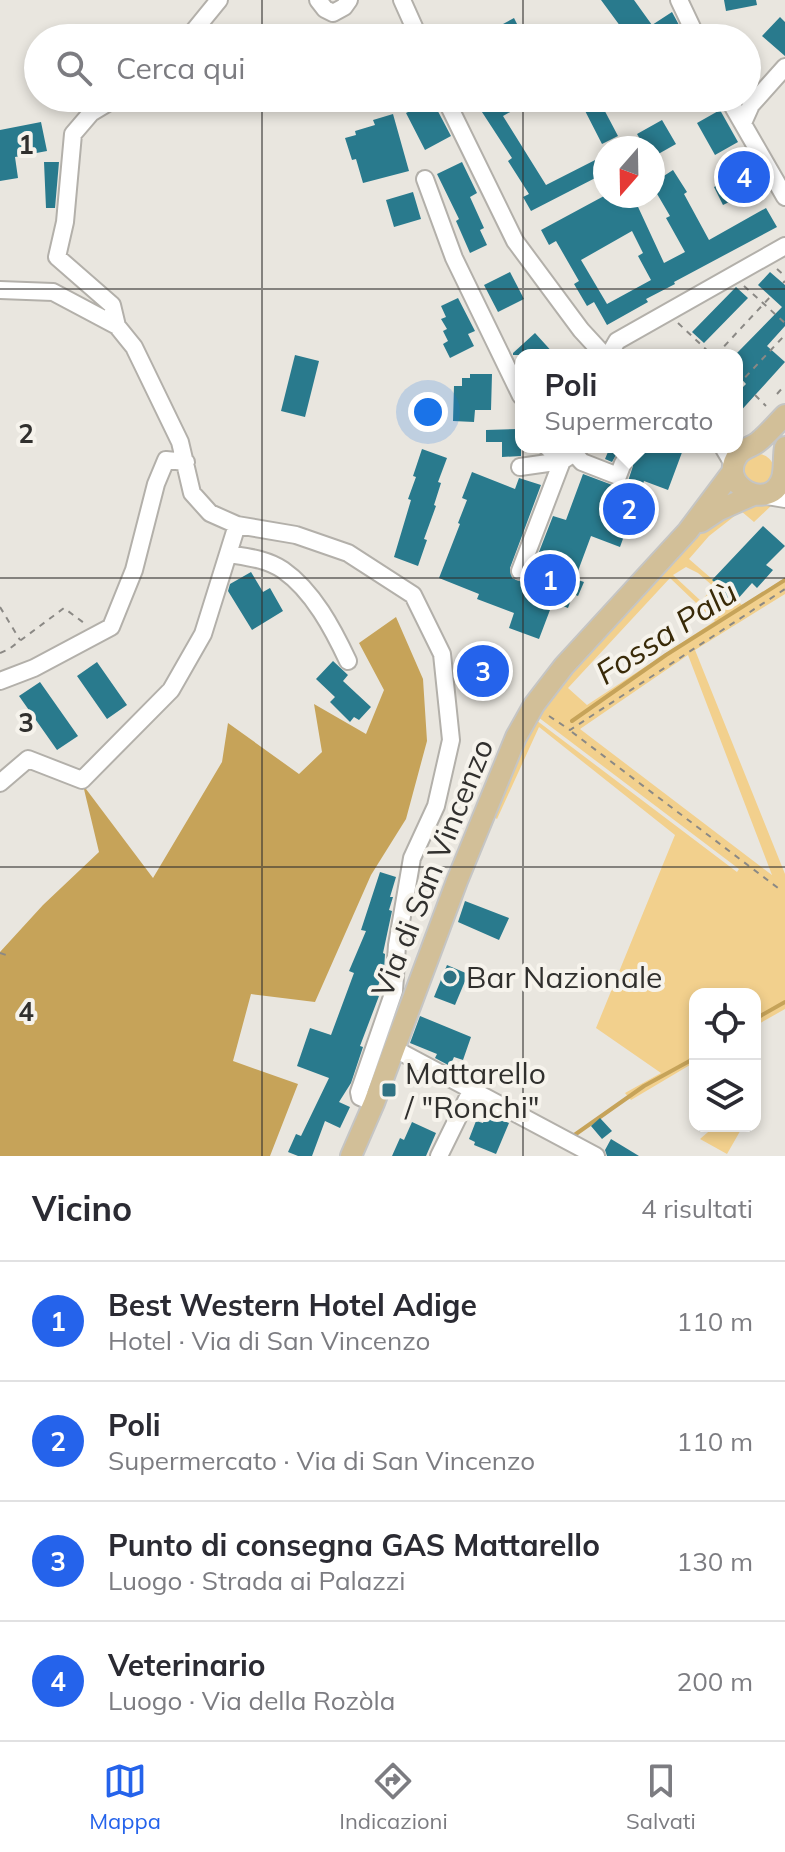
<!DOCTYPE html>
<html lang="it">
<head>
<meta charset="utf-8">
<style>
	:root { --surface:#fff; --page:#f2f2f3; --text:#2b2b33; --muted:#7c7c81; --line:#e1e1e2; --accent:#2563eb }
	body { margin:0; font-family:Mulish,sans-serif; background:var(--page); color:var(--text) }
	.controls { position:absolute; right:24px; bottom:24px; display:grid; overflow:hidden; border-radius:16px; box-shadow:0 4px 12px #0003 }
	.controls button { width:72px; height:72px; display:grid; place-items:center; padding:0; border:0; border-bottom:2px solid var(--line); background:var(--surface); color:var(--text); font:40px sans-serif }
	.compass { position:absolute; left:593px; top:136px; width:72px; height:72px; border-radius:50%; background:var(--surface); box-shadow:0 4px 12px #0003; rotate:200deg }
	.you { position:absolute; left:428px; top:412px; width:28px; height:28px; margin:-20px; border:6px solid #fff; border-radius:50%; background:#1a73e8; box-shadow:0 0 0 12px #1a73e833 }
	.badge { display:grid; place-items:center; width:52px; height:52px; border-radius:50%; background:var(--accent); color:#fff; font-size:26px; font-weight:700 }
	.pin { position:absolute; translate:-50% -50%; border:4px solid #fff; box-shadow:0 2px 8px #0006 }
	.popup { position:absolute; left:515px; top:349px; width:228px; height:104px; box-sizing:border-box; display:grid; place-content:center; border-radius:16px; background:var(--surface); filter:drop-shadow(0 2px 6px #0005); font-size:26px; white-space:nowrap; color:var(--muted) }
	.popup b { font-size:30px; color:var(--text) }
	.popup::after { content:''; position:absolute; left:50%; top:100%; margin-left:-16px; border:16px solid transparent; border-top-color:var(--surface) }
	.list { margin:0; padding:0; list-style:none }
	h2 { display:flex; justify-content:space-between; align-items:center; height:104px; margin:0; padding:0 32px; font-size:34px }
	h2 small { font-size:26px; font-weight:400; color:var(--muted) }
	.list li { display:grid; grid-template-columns:52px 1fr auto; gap:24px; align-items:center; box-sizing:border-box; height:120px; padding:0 32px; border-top:2px solid var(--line) }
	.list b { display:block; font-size:30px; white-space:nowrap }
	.list p { margin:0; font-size:26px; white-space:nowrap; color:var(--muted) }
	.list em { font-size:26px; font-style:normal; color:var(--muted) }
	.icon { flex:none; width:44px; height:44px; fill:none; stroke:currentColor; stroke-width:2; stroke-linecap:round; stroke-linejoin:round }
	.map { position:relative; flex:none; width:785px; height:1156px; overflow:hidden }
	.search { position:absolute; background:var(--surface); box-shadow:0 4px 12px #0003; left:24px; right:24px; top:24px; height:88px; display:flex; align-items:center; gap:20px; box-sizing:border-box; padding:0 28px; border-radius:44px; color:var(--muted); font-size:30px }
	.sheet { height:584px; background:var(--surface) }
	nav { display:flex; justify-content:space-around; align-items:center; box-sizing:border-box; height:112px; border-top:2px solid var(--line); background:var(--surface); font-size:22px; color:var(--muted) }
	nav a { display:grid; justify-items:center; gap:4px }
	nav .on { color:var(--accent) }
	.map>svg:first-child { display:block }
</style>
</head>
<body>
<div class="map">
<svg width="785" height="1156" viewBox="0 0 785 1156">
	<rect width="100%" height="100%" fill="#e9e6df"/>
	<!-- green -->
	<path fill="#f2d08d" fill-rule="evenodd" d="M742 470a16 16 0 1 1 32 0a16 16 0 1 1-32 0Z
		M 754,504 L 772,505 L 754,522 L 741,511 L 709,536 L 689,559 L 742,605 L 785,578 L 785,594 L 695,650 L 785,874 L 785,1009 L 755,1026 L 755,994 L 695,994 L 695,1062 L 631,1100 L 625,1093 L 661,1073 L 596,1028 L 675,835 L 539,727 L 497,819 L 493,816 L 516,758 L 536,720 L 737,872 L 739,869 L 538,717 L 567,679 L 707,527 ZM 686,567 L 698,573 L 714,587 L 701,601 L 673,575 ZM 670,578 L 715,621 L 587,705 L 568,688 ZM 688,655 L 772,875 L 580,729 Z
		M 715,1126 L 743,1126 L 727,1154 L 700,1139 Z"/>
	<!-- forest -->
	<path fill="#c6a359" d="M 396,617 L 423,679 L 427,741 L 406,819 L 371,875 L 315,1002 L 251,994 L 233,1061 L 298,1084 L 270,1156 L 0,1156 L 0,952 L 43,905 L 99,852 L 83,785 L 153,878 L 222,762 L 228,723 L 299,774 L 322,752 L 314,704 L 366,734 L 384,690 L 359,643 Z"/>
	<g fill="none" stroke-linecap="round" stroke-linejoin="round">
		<!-- stream -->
		<path stroke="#c6a359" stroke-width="4" d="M 572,721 L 666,655 L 785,580
			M 755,1019 L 785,1002
			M 573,1136 L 644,1086 L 695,1058"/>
	</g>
	<!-- building -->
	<path fill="#297a8d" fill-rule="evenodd" d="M 601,0 L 634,0 L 652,25 L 672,12 L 679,25 L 658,38 L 629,38 Z
		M 724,0 L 756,0 L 757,5 L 726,11 Z
		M 780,17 L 785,22 L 785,56 L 762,36 Z
		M 514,18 L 524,38 L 477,38 Z
		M 500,98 L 535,98 L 503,116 L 546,185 L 605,155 L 605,173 L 531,211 L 523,197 L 529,194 L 508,161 L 512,158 L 480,109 Z
		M 585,98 L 598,98 L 618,136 L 602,144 L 580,101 Z
		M 432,100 L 451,136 L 425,150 L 406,113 Z
		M 720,110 L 738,142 L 715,155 L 697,123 Z
		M 393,114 L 409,171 L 363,183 L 356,159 L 352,160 L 345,138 L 356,135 L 355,131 L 375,125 L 373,120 Z
		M 662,120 L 676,144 L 653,157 L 653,148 L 645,148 L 637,134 Z
		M 41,122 L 47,151 L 15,157 L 18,178 L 0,181 L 0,130 Z
		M 44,162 L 59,162 L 55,208 L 46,208 Z
		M 462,162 L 477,193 L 470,197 L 484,228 L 480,230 L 487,245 L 470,253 L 456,221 L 459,219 L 437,174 Z
		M 751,168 L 760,187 L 723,205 L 714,187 Z
		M 673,170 L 687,192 L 684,194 L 709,240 L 766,208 L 777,227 L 674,282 L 675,284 L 646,299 L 648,302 L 607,325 L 594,302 L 587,306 L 574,284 L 579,281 L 556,241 L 549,245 L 541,230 L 604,196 L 633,196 L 664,263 L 685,252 L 666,218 L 670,216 L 653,187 L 653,183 ZM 632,231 L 643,253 L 638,256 L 651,280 L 607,304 L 581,260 Z
		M 413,192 L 421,219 L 394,227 L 386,200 Z
		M 510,272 L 524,299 L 498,312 L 484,285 Z
		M 770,272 L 785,285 L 785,326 L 767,346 L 785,362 L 737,415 L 737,393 L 746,384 L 737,374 L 737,353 L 782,307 L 758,285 Z
		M 736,287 L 748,298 L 704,343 L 692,332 Z
		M 458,298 L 475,331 L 468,334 L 474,346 L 450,358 L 443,344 L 448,341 L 443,331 L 447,329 L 441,319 L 446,317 L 441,306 Z
		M 535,333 L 555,355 L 513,355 L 513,353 Z
		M 295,355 L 319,361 L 305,417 L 281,411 Z
		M 470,374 L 492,374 L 491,410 L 475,410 L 474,422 L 453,421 L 454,386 L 462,386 L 462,378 L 470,378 Z
		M 518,429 L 521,431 L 521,456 L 502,457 L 502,442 L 486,442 L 486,430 Z
		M 610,447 L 684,447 L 668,490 L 644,481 L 620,547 L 591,536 L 575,579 L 584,582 L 578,596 L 573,594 L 568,608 L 553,602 L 539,639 L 509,628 L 514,613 L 477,599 L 479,594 L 439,578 L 460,524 L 458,523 L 467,500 L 462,498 L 472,472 L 515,489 L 519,478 L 541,485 L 510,568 L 512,578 L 522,582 L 530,575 L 553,516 L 566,520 L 583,474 L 615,486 L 624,485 L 628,481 L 633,466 L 632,457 L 622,452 L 616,455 L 612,462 L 605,459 Z
		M 422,449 L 447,458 L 438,482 L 441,483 L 434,505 L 436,506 L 424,539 L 427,540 L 418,566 L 394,557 L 411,500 L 408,499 L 416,477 L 413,476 Z
		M 763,526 L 785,546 L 766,565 L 773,570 L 757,588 L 752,583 L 736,601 L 734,598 L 716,618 L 705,608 L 722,589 L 712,580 Z
		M 251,572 L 263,592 L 270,588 L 283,611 L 252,630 L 228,591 L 230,584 Z
		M 476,653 L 498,659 L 491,688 L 468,683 Z
		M 333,661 L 348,675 L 343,681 L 371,707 L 359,720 L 354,717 L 350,722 L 330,702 L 335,697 L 316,679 Z
		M 97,662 L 127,705 L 107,719 L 77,676 Z
		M 40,682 L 78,736 L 57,750 L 19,696 Z
		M 380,872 L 396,877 L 390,897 L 393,897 L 389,910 L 392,911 L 383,953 L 385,954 L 384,970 L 375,994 L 379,996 L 360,1046 L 363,1047 L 351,1083 L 339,1102 L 350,1107 L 340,1128 L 325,1121 L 312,1156 L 298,1156 L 288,1152 L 296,1134 L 301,1136 L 329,1078 L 297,1066 L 310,1028 L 331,1035 L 354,973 L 349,971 L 366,931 L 361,930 Z
		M 465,901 L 509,918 L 499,940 L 458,922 Z
		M 447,965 L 468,974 L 455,1005 L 434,997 Z
		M 420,1016 L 471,1037 L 463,1060 L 454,1057 L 450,1066 L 435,1058 L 437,1054 L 410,1043 Z
		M 486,1114 L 509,1123 L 496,1154 L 474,1145 L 475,1142 L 469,1139 L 476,1121 L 483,1123 Z
		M 600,1118 L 612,1131 L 602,1139 L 591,1126 Z
		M 412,1122 L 436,1133 L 426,1156 L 392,1156 L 400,1138 L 404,1140 Z
		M 611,1139 L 639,1156 L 607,1156 L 605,1150 Z"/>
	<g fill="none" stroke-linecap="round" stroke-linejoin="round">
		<!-- minor casing -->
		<g stroke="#b3b0aa" stroke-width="20">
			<path id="minor" d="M 318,0 L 325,9 L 333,13 L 344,7 L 349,0
				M 402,0 L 419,38
				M 679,0 L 697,38
				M 188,38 L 219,0
				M 116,98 L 91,113 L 73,134 L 65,222 L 57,257 L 112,305 L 117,326 L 134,347 L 180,442 L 192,493 L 210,513 L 237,525 L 296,535 L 348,553 L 413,595 L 442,654 L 451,740 L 436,806 L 412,858 L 397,945 L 394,991 L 359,1092 L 360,1097 L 374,1103
				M 445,98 L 515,241 L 581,330 L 604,355
				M 728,98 L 785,197
				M 743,123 L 751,105 L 785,67
				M 425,179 L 454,258 L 521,396
				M 0,290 L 53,292 L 117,326
				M 609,355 L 617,341 L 785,246
				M 547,447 L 562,461 L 568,457
				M 723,447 L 733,464
				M 574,453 L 582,462 L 618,476 L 623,463
				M 761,495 L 785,499
				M 229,554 C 247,557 267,559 283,570 C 313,591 333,629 348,661
				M 520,571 L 562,461 L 520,467
				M 0,681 L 34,668 L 111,627 L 134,570 L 156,484 L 166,460 L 186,462
				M 0,783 L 28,759 L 82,780 L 171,690 L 203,634 L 237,525
				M 393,1048 L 596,1156
				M 439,1156 L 471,1091"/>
		</g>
		<!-- major casing -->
		<g stroke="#c5c5c4" stroke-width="24">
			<path id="major" d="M 785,415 C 776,424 768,434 758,442 C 752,447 743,448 738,455 C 716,485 770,514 782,478 C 785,468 783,457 785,447
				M 701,522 L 719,510 L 753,495
				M 351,1156 L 374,1103 L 457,881 L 516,737 L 534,705 L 564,666 L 688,531 L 733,471"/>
		</g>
		<!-- path -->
		<path stroke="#8b8985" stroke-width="2" stroke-dasharray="6 6" stroke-linecap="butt" d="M 777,269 L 785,276
			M 783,283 L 785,281
			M 744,286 L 785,323
			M 678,323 L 712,355
			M 716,355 L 771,296
			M 737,378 L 744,385
			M 737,386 L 785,335
			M 777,394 L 785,385
			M 755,395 L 766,406
			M 0,607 L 20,640
			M 0,653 L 9,649 L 64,608 L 84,623
			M 549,716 L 570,730 L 785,589
			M 572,732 L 778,888
			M 0,953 L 6,955"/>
		<!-- minor -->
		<use href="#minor" stroke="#fff" stroke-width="16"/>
		<!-- major -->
		<use href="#major" stroke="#d2bf98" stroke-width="20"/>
	</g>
	<!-- grid -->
	<path fill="none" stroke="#31302e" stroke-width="2" stroke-opacity="0.55" d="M 262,0 L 262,38M 523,0 L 523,38M 262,98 L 262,1156M 523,98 L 523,1156M 0,289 L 785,289M 0,578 L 785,578M 0,867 L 785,867"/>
	<!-- markers -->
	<g fill="#2f7283" stroke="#f6f3ec" stroke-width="3">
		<circle cx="450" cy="977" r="8"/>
		<rect x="381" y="1082" width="16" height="16" rx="4"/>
	</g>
	<g text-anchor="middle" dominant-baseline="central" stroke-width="8" stroke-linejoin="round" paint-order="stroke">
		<!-- street labels -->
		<g font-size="30" fill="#31302e" stroke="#f6f3ec">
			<text transform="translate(432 868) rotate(-68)">Via di San Vincenzo</text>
		</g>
		<!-- poi labels -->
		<g font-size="30" fill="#31302e" stroke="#f6f3ec" text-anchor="start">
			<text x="466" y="977">Bar Nazionale</text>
			<text x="405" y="1073">Mattarello<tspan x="405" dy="34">/ "Ronchi"</tspan></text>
		</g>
		<!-- water labels -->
		<g font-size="32" font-style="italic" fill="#392a08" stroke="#f6f3ec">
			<text transform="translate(666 632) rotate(-33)">Fossa Palù</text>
		</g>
	</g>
	<g font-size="26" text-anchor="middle" font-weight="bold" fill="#31302e" stroke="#f6f3ec" stroke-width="8" stroke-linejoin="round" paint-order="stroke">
		<text x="26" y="154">1</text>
		<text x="26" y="443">2</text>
		<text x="26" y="732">3</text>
		<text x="26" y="1021">4</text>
	</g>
</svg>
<div class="controls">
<button><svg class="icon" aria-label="locate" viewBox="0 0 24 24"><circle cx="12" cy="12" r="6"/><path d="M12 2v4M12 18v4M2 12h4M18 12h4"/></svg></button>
<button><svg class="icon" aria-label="layers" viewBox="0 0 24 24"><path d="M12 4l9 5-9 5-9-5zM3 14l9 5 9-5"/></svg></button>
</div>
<svg class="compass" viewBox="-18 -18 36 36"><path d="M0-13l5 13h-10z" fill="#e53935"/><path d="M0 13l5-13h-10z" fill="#7c7c81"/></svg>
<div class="you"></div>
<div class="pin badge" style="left:550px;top:580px">1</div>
<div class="pin badge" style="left:629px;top:509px">2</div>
<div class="popup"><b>Poli</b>Supermercato</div>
<div class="pin badge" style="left:483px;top:671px">3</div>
<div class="pin badge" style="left:744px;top:177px">4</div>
<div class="search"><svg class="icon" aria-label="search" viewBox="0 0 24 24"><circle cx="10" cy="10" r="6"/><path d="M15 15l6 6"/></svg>Cerca qui</div>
</div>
<section class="sheet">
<h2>Vicino<small>4 risultati</small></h2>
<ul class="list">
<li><span class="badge">1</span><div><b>Best Western Hotel Adige</b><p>Hotel · Via di San Vincenzo</p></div><em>110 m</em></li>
<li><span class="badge">2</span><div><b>Poli</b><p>Supermercato · Via di San Vincenzo</p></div><em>110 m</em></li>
<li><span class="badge">3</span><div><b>Punto di consegna GAS Mattarello</b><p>Luogo · Strada ai Palazzi</p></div><em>130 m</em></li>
<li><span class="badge">4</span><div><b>Veterinario</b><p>Luogo · Via della Rozòla</p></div><em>200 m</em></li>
</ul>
</section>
<nav>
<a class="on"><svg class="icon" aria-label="map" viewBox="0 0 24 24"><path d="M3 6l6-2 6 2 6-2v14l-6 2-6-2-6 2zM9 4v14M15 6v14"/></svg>Mappa</a>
<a><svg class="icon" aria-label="directions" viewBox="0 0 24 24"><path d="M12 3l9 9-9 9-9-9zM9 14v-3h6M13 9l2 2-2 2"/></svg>Indicazioni</a>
<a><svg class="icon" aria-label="saved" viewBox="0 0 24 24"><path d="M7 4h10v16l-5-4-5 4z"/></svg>Salvati</a>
</nav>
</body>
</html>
